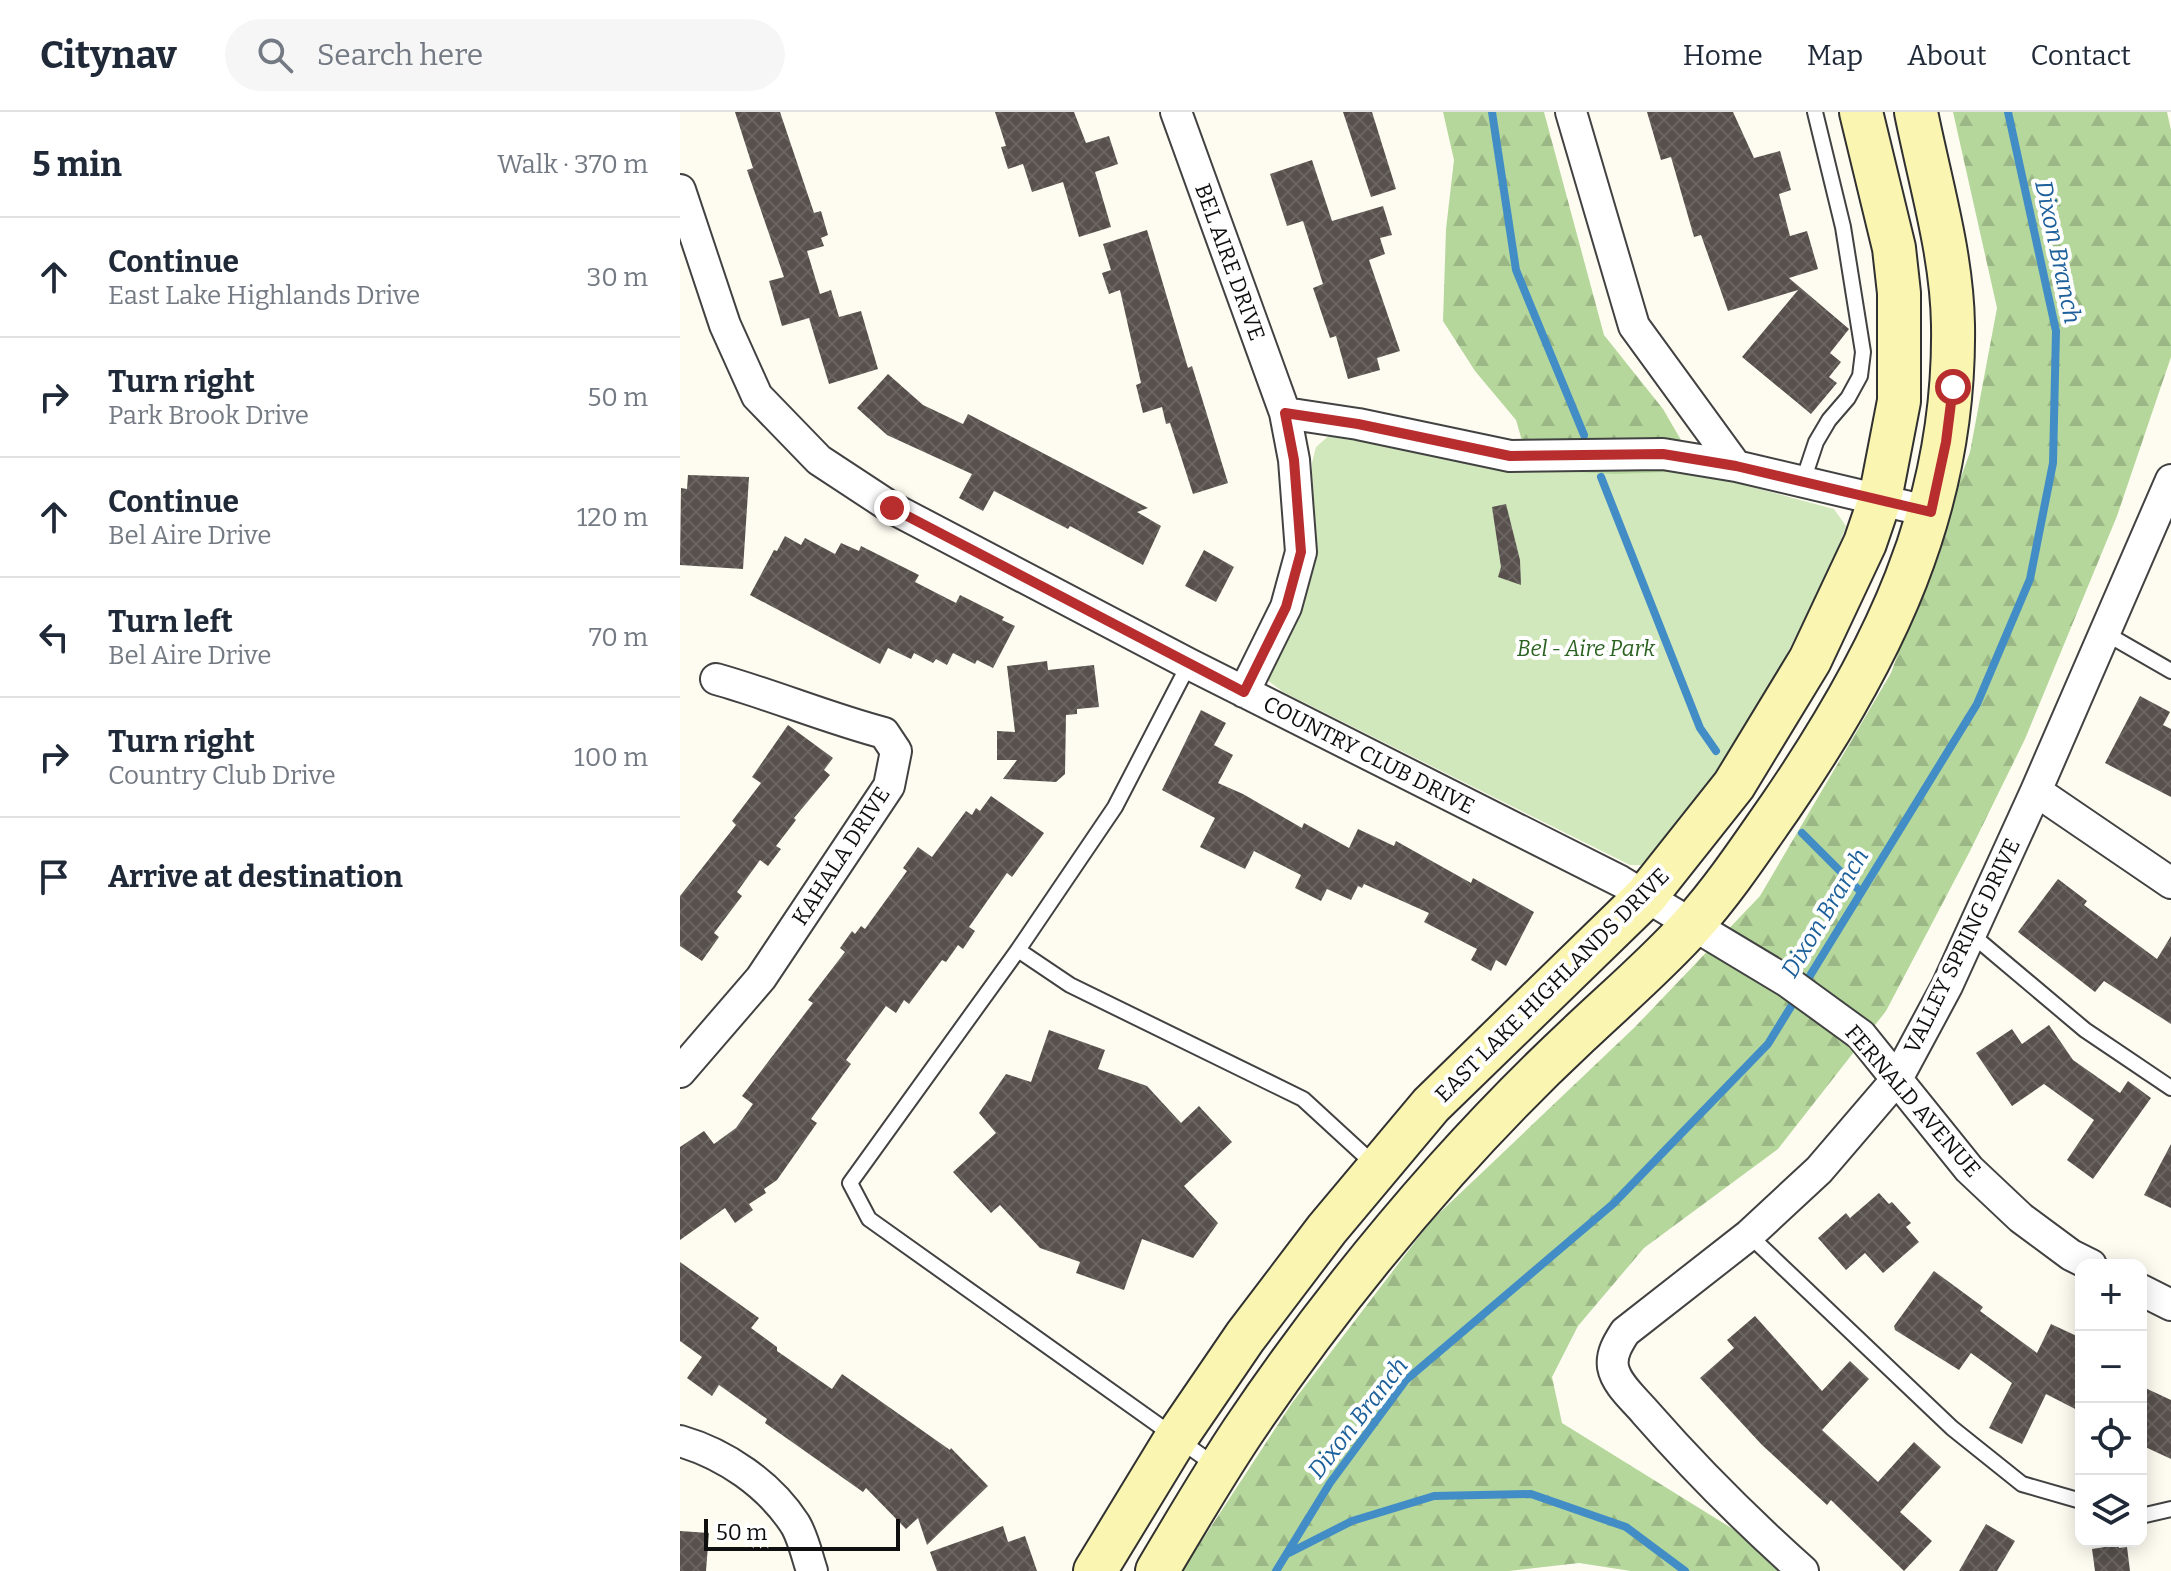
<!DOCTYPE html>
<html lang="en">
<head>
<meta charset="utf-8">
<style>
	:root { --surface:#fff; --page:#f6f6f7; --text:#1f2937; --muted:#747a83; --line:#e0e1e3 }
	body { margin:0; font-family:Bitter,serif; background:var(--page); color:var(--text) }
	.controls { position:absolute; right:24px; bottom:24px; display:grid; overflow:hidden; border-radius:16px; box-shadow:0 4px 20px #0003 }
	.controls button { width:72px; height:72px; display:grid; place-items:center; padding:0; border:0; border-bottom:2px solid var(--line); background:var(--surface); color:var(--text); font:40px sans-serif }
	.scale { position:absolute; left:24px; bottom:20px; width:196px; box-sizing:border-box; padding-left:8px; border:4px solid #0f0f0f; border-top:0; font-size:22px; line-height:28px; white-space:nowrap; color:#0f0f0f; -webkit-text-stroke:6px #fff; paint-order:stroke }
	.stop { position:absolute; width:24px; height:24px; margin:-18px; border:6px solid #b82e2f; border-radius:50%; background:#fff }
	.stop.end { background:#b82e2f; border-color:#fff; box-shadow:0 2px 8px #0008 }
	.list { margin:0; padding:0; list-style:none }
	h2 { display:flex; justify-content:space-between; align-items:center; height:104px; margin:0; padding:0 32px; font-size:34px }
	h2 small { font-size:26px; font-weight:400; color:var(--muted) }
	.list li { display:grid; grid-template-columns:52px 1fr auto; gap:24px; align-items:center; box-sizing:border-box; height:120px; padding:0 32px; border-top:2px solid var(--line) }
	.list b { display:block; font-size:30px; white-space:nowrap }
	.list p { margin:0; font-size:26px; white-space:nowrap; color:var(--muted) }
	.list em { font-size:26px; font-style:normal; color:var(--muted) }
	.icon { flex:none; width:44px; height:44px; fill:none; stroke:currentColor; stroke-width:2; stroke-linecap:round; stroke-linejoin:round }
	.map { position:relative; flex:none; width:1491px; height:1459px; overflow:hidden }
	header { display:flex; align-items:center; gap:48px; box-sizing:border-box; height:112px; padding:0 40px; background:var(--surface); border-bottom:2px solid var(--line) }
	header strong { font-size:38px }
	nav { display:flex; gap:44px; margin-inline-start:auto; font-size:28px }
	.search { width:560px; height:72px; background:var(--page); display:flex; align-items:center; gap:20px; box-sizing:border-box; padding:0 28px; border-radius:44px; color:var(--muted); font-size:30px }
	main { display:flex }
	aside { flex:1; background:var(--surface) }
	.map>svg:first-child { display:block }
</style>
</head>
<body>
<header>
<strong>Citynav</strong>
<div class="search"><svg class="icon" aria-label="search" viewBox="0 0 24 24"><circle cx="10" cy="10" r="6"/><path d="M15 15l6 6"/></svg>Search here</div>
<nav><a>Home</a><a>Map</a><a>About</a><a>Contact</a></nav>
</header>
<main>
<aside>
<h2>5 min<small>Walk · 370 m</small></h2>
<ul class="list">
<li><svg class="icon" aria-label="ahead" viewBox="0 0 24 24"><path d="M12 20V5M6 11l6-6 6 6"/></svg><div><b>Continue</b><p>East Lake Highlands Drive</p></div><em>30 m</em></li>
<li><svg class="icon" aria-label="right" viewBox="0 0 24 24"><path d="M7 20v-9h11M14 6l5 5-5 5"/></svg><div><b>Turn right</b><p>Park Brook Drive</p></div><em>50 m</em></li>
<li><svg class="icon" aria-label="ahead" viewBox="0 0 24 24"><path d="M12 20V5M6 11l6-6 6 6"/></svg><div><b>Continue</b><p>Bel Aire Drive</p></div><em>120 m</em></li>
<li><svg class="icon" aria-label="left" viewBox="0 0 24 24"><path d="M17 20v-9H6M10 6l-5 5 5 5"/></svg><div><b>Turn left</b><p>Bel Aire Drive</p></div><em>70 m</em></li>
<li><svg class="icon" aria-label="right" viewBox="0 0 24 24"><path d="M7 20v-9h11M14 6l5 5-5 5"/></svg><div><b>Turn right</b><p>Country Club Drive</p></div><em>100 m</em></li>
<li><svg class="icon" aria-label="arrive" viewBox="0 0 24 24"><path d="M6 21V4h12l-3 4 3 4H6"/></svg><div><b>Arrive at destination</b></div></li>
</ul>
</aside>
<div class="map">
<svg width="1491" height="1459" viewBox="0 0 1491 1459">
	<defs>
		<pattern id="forest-firs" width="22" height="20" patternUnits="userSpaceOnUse" patternTransform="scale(2)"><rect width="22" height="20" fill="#b5d79c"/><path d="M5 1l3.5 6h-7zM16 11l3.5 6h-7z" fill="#9ab785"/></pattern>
		<pattern id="building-cross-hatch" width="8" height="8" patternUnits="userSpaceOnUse" patternTransform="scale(2)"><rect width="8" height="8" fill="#57504c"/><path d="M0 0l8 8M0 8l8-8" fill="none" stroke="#6a6561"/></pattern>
	</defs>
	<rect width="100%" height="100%" fill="#fefcf1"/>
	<!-- forest -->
	<path fill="url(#forest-firs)" d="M 763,0 L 864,0 L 924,223 L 983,297 L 1041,397 L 874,439 L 836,308 L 795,259 L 763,209 L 766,117 L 774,48 Z
		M 1273,0 L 1487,0 L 1491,18 L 1491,245 L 1437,404 L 1345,627 L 1290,739 L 1206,899 L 1098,1037 L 964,1136 L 898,1214 L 872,1265 L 882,1311 L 1061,1422 L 1100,1459 L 951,1459 L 899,1451 L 829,1459 L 502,1459 L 612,1291 L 751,1109 L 956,914 L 1080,784 L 1211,561 L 1290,340 L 1317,196 Z"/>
	<!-- park -->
	<path fill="#d1e7bc" d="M 652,321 L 840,357 L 935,362 L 987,360 L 1035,365 L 1154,397 L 1166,414 L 1150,457 L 1068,618 L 972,753 L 950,753 L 603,580 L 585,566 L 632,410 L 632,351 L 636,335 Z"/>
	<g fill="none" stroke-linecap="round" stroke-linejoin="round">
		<!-- stream -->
		<path stroke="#438dc6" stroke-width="8" d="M 812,0 L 836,158 L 904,323
			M 921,365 L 1020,616 L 1036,639
			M 1122,721 L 1181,780
			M 609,1441 L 672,1409 L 754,1384 L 851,1382 L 946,1415 L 1005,1459
			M 596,1459 L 650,1371 L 726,1268 L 933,1092 L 1088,932 L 1297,592 L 1350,467 L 1373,351 L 1376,219 L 1328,0"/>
	</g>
	<!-- building -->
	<path fill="url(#building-cross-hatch)" d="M 55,0 L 100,0 L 134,101 L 141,99 L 148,123 L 141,126 L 144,134 L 127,139 L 140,182 L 151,178 L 159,205 L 181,199 L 198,257 L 149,272 L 129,206 L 102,214 L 89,169 L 104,165 L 67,58 L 73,56 Z
		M 315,0 L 394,0 L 406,31 L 429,24 L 438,52 L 415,60 L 431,115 L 399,125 L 383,70 L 352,80 L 343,52 L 328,57 L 321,35 L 326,34 Z
		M 663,0 L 692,0 L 716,77 L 691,85 Z
		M 967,0 L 1053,0 L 1074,46 L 1100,39 L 1111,78 L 1099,82 L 1110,124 L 1127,119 L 1138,157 L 1109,166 L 1169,217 L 1150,241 L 1161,250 L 1149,265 L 1157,271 L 1131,302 L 1062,245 L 1118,178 L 1048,199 L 1021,123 L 1014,125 L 991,45 L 981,48 Z
		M 632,48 L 652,109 L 703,94 L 712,123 L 700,126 L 705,142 L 689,148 L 720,239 L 697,246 L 700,258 L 668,267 L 656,224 L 650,226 L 633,176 L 643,172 L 623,109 L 607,114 L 590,62 Z
		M 467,118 L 508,256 L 512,254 L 548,371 L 513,382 L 490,311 L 486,312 L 482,295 L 463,301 L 456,273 L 461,271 L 440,178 L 429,182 L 422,161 L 431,158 L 423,132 Z
		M 208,262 L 243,293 L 283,312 L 288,302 L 468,396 L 457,400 L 481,414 L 463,453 L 390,414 L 388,417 L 314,379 L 303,399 L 279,386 L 292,362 L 207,323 L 177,296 Z
		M 8,363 L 69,365 L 63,457 L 0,453 L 1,376 L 7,377 Z
		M 826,392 L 840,448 L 841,473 L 818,465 L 821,455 L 812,395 Z
		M 105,424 L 121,433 L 125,426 L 155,442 L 161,431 L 179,439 L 181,434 L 239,463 L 235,470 L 276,491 L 280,483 L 324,505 L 322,508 L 335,514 L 313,556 L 297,548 L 295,552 L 273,541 L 267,553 L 256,547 L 253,551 L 234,541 L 231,547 L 208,536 L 200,552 L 70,483 L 94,438 L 97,439 Z
		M 524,438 L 554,455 L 536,490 L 505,474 Z
		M 367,549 L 368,558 L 414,553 L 419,595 L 397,597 L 397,602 L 386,603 L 385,662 L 376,670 L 323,667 L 337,648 L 317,648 L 317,619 L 335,620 L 327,554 Z
		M 1460,584 L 1490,600 L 1483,613 L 1491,617 L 1491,685 L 1425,651 Z
		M 521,598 L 546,611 L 534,633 L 553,643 L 538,671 L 563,682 L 622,716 L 624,711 L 669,736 L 678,717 L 714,734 L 716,729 L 791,771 L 793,766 L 854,800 L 826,854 L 816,848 L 811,859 L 791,848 L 797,837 L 744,810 L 749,801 L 684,772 L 682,776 L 678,774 L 671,788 L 647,777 L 641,789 L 615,776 L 621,763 L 574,739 L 565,757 L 520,735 L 535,706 L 482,678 Z
		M 108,613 L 153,646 L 144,658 L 150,663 L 114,706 L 116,708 L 96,734 L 101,737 L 88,754 L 80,748 L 57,780 L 62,784 L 34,821 L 39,825 L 22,849 L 0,834 L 0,784 L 56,713 L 52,709 L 81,671 L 72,665 Z
		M 311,684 L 364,721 L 332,765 L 327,761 L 289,815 L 295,819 L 283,837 L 278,833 L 266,850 L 262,848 L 229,892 L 224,888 L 216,901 L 206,894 L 166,948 L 171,952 L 131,1007 L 137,1011 L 97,1068 L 84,1077 L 86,1081 L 69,1092 L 73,1098 L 55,1111 L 45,1096 L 0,1128 L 0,1035 L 24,1019 L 34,1032 L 56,1016 L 73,992 L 62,984 L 133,891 L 128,888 L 165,840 L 160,836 L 172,819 L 175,822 L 181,814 L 185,817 L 227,759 L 223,756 L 238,735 L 252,745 L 286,699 L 292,703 L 296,696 L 300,699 Z
		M 1378,767 L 1407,789 L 1404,793 L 1477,847 L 1491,824 L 1491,912 L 1424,869 L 1415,880 L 1338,820 Z
		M 1369,913 L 1393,948 L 1440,981 L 1448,969 L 1471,986 L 1413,1067 L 1387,1048 L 1414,1008 L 1364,972 L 1332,994 L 1296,941 L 1332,917 L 1342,932 Z
		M 369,918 L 425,938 L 418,957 L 467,974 L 501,1011 L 519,994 L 552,1030 L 504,1074 L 538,1111 L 513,1146 L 462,1127 L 444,1178 L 396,1161 L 400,1150 L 360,1136 L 320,1093 L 311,1101 L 273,1060 L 316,1021 L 299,1001 L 326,962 L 351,970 Z
		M 1491,1032 L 1491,1096 L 1464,1083 Z
		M 1199,1081 L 1209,1092 L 1212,1090 L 1231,1111 L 1226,1115 L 1239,1130 L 1203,1161 L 1185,1141 L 1166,1158 L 1138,1126 L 1166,1101 L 1170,1106 Z
		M 0,1150 L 79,1206 L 71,1216 L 97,1235 L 97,1239 L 152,1277 L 162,1262 L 270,1338 L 271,1336 L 308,1374 L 247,1433 L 238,1406 L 226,1417 L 186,1376 L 183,1380 L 85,1311 L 87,1307 L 39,1273 L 32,1284 L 7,1266 L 22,1245 L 0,1229 Z
		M 1254,1159 L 1303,1195 L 1300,1199 L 1357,1241 L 1371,1212 L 1401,1226 L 1401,1300 L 1366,1282 L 1342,1332 L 1309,1316 L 1332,1271 L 1291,1241 L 1279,1258 L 1215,1218 L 1214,1214 Z
		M 1075,1204 L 1142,1279 L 1170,1249 L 1189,1267 L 1142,1318 L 1198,1370 L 1234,1330 L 1261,1355 L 1220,1400 L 1252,1429 L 1224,1459 L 1151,1388 L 1147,1393 L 1082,1333 L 1020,1266 L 1054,1236 L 1047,1228 Z
		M 1461,1274 L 1491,1288 L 1491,1347 L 1461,1333 Z
		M 1306,1412 L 1335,1429 L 1317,1459 L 1279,1459 Z
		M 323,1414 L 328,1430 L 345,1424 L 357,1459 L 257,1459 L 250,1440 Z
		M 0,1419 L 29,1421 L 26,1459 L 0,1459 Z
		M 1438,1433 L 1439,1436 L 1447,1435 L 1450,1459 L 1415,1459 L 1412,1437 Z"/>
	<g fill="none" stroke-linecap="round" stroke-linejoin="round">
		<!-- lane casing -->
		<g stroke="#424242" stroke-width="18">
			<path id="lane" d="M 1123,369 L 1136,330 L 1149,308 L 1168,286 L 1180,264 L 1183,240 L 1163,115 L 1135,0
				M 1425,521 L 1491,559
				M 509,552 L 435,695 L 338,838 L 170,1071 L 189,1107 L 536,1354
				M 1291,822 L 1405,918 L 1491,976
				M 338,838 L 390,873 L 623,987 L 697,1055
				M 1069,1123 L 1272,1316 L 1342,1372 L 1401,1389
				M 1461,1404 L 1491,1397"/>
		</g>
		<!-- street casing -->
		<g stroke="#424242" stroke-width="34">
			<path id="street" d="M 496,0 L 605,301 L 678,312 L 830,344 L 983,342 L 1056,354
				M 891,0 L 954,214 L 1056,354 L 1251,400
				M 0,78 L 45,213 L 77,284 L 139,348 L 212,396 L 509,552 L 940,769 L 1108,870 L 1181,923 L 1289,1057 L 1341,1106 L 1391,1143 L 1411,1153
				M 564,580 L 606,495 L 621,440 L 614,348 L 605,301
				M 1356,679 L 1491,771
				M 0,960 L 81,866 L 209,674 L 216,639 L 204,621 C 147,606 93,583 36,567
				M 1461,1178 L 1491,1193
				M 0,1329 C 45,1342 89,1372 115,1412 C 123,1425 127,1444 132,1459
				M 1123,1459 C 1067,1409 1014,1356 965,1300 C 954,1287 936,1272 933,1255 C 931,1242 938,1231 945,1220 L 1069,1123 L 1139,1058 L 1217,967 L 1267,874 L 1356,679 L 1491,368"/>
		</g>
		<!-- secondary casing -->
		<g stroke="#313131" stroke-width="46">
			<path id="secondary" d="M 415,1459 L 496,1326 L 565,1225 L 647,1117 L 751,993 L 966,784 L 1054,673 L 1130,548 L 1185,431 L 1200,387 L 1219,289 L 1219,181 L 1214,136 L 1181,0
				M 477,1459 C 505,1412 533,1364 563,1319 C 624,1228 693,1140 766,1058 C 808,1011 853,965 899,922 C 937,886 977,852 1012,813 C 1045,776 1072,735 1100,695 C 1202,546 1276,398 1273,213 C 1272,142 1250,70 1236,0"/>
		</g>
		<!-- lane -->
		<use href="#lane" stroke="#fff" stroke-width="14"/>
		<!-- street -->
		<use href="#street" stroke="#fff" stroke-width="30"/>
		<!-- secondary -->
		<use href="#secondary" stroke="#faf5b0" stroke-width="42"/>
	</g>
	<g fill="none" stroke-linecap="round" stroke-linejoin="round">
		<!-- route -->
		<path stroke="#b82e2f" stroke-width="10" d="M 212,396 L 564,580 L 606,495 L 621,440 L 614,348 L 605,301 L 678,312 L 830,344 L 983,342 L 1056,354 L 1251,400 L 1266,330 L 1273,275"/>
	</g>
	<g text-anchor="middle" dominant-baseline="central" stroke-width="8" stroke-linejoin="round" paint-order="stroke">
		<!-- street labels -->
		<g font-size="22" fill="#0f0f0f" stroke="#fff">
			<text transform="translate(550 150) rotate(70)">BEL AIRE DRIVE</text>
			<text transform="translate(689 643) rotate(27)">COUNTRY CLUB DRIVE</text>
			<text transform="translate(161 744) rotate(-57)">KAHALA DRIVE</text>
			<text transform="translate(1282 834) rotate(-64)">VALLEY SPRING DRIVE</text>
			<text transform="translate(872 873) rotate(-45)">EAST LAKE HIGHLANDS DRIVE</text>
			<text transform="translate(1233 989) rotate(49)">FERNALD AVENUE</text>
		</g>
		<!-- park labels -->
		<g font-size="22" font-style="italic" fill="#2d6322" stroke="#fff">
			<text x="906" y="536">Bel - Aire Park</text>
		</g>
		<!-- water labels -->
		<g font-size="24" font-style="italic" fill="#1e609a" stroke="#fff">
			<text transform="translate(1378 140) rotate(78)">Dixon Branch</text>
			<text transform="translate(1145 801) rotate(-59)">Dixon Branch</text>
			<text transform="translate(678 1306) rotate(-52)">Dixon Branch</text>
		</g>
	</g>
</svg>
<div class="controls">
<button>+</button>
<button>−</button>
<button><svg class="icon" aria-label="locate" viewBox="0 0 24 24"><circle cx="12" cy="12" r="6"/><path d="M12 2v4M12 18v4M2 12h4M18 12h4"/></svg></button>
<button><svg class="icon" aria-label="layers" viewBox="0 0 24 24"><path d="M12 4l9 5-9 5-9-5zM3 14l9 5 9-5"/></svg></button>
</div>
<div class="scale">50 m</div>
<div class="stop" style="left:1273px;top:275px"></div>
<div class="stop end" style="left:212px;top:396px"></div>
</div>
</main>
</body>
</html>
